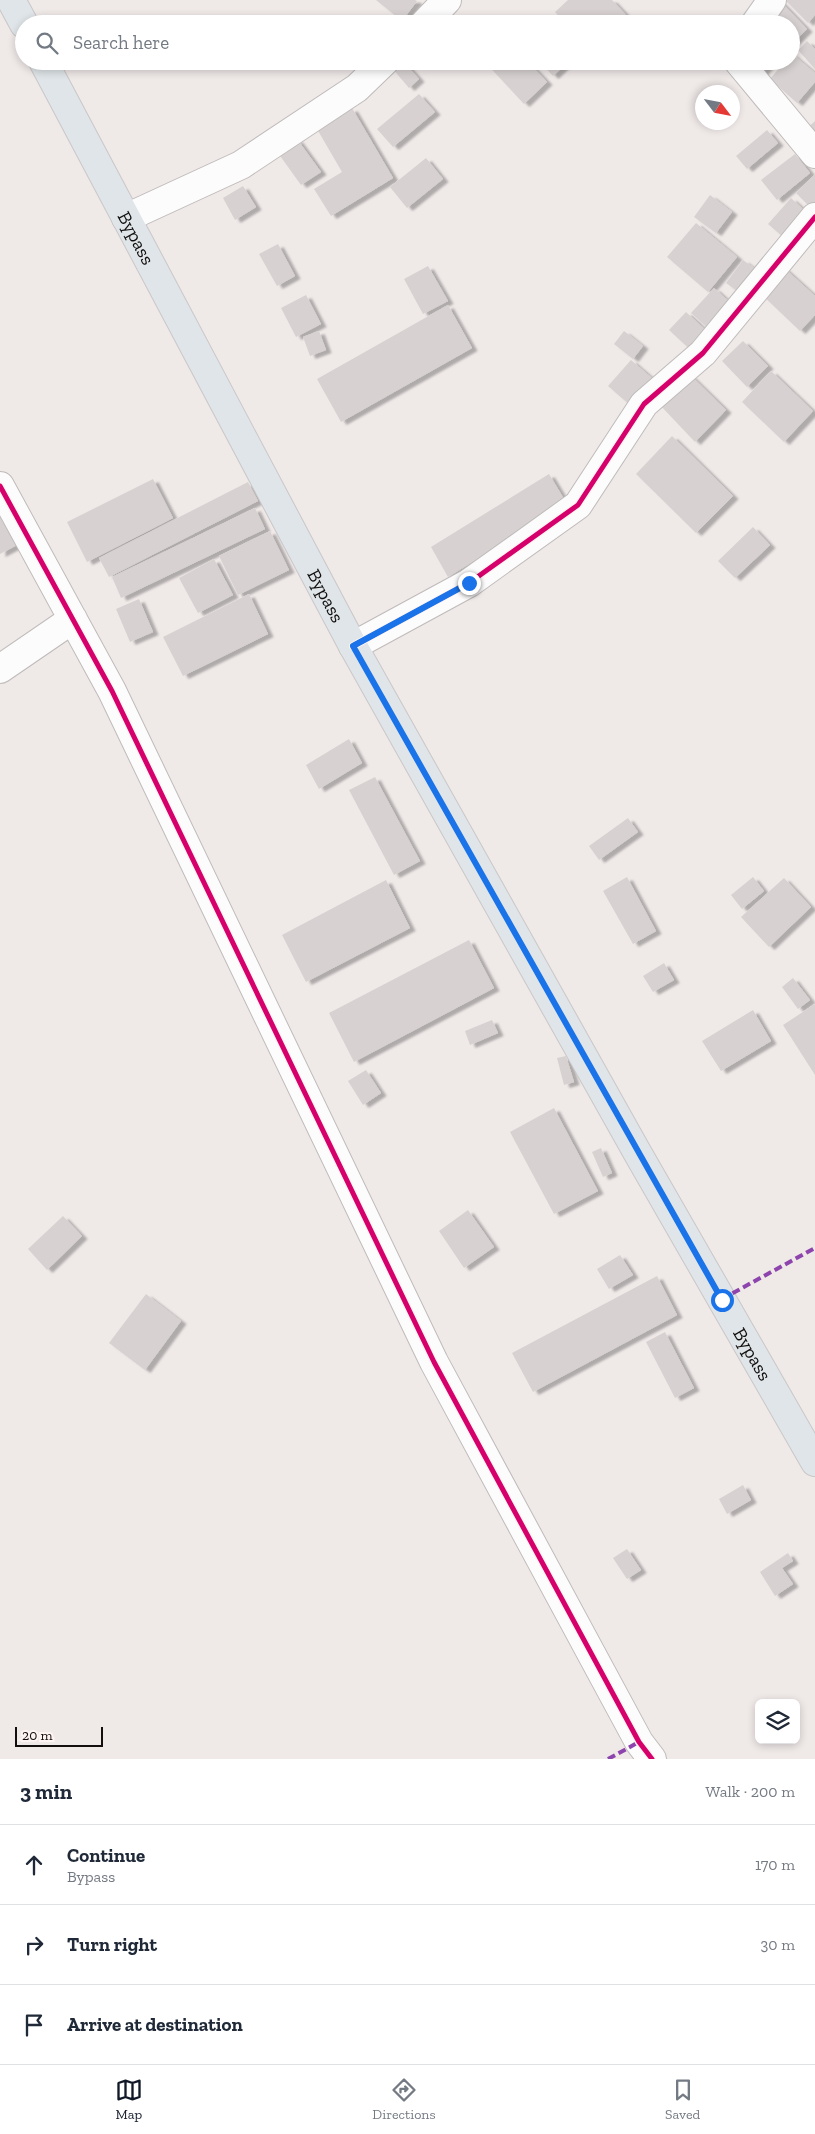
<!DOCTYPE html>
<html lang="en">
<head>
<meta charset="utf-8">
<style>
	:root { --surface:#fff; --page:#f2f2f3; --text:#1f2937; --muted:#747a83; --line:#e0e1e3; --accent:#111827 }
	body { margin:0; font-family:"Zilla Slab",serif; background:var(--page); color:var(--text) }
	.controls { position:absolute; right:15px; bottom:15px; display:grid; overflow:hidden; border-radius:8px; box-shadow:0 2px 8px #0003 }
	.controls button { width:45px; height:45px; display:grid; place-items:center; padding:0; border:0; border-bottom:1px solid var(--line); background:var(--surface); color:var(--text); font:25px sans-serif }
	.compass { position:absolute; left:695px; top:85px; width:45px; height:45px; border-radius:50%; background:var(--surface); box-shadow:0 2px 8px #0003; rotate:122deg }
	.scale { position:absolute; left:15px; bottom:12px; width:88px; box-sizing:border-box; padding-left:5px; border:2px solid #120f0e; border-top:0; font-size:14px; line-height:18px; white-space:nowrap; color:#120f0e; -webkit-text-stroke:4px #fef5f3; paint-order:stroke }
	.stop { position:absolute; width:15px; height:15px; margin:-11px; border:4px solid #1a73e8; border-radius:50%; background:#fff }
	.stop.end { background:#1a73e8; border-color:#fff; box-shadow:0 1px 5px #0008 }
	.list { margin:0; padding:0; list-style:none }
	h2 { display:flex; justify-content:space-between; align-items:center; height:65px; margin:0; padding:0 20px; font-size:21px }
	h2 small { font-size:16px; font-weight:400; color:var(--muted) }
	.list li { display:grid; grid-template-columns:32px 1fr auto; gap:15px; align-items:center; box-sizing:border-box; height:80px; padding:0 20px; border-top:1px solid var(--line) }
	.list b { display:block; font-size:19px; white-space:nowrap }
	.list p { margin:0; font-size:16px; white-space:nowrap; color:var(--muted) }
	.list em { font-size:16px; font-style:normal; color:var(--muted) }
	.icon { flex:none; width:28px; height:28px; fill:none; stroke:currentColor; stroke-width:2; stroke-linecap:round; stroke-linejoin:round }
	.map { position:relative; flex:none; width:815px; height:1759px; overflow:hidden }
	.search { position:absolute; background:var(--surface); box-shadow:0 2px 8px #0003; left:15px; right:15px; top:15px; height:55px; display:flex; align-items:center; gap:12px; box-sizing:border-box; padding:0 18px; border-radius:28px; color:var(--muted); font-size:19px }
	.sheet { height:305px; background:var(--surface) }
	nav { display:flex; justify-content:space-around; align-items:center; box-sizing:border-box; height:70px; border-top:1px solid var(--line); background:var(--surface); font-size:14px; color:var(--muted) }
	nav a { display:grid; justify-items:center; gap:2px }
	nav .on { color:var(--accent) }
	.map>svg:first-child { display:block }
</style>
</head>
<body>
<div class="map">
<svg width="815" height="1759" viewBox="0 0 815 1759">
	<defs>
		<filter id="shadow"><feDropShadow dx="5.5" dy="3" stdDeviation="1" flood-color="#0004"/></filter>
	</defs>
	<rect width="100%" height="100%" fill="#efe9e8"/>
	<!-- building -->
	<path fill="#d7d2d1" filter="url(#shadow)" d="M 376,0 L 415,0 L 417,1 L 402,21 Z
		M 568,0 L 612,0 L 627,16 L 619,24 L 566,24 L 555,12 Z
		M 785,0 L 815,0 L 815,15 L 808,23 Z
		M 780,1 L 807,29 L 791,45 L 791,24 L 787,24 L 773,8 Z
		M 542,19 L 546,24 L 536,24 Z
		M 807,41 L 815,49 L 815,69 L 798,50 Z
		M 791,53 L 815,73 L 815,82 L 797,103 L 770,79 L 785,61 L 791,61 Z
		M 400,61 L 403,61 L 419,79 L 409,88 L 392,68 Z
		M 484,61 L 527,61 L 547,82 L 524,104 Z
		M 539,61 L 569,61 L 553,76 Z
		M 747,61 L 772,61 L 761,74 Z
		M 419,94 L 435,112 L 393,147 L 377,129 Z
		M 352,108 L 393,178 L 331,216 L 314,189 L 342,172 L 317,129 Z
		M 815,121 L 815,143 L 804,131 Z
		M 767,130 L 778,143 L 747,169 L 736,156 Z
		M 297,139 L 321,172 L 301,185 L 278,153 Z
		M 795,154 L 810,173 L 777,200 L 761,180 Z
		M 426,158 L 443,179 L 407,208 L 390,187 Z
		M 815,174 L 815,202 L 810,207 L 796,193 Z
		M 243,186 L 256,207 L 235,220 L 223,198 Z
		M 710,195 L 732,212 L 716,233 L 694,217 Z
		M 791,198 L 805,211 L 783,237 L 768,224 Z
		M 696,223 L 737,257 L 708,292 L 667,257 Z
		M 278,244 L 295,276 L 277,286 L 259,254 Z
		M 743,260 L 761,273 L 744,296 L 726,283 Z
		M 428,266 L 448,301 L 423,314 L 404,279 Z
		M 783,267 L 815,296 L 815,315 L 800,331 L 760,293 Z
		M 714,288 L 734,306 L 711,331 L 691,313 Z
		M 306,295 L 321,324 L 296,337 L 281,308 Z
		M 448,305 L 472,348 L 341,422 L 317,379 Z
		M 686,312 L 713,337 L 696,355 L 669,330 Z
		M 319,331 L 326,350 L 310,356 L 303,337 Z
		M 624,331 L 643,346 L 633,359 L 614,344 Z
		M 743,341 L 768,366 L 747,387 L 722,361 Z
		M 631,360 L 654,380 L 631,406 L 608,386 Z
		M 771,371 L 813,411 L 784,442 L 742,402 Z
		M 690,375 L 726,410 L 695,442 L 660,405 Z
		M 672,436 L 733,496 L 696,533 L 636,474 Z
		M 549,474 L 567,504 L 448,577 L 431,547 Z
		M 153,479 L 173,518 L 87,562 L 67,522 Z
		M 248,482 L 258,501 L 109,577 L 99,558 Z
		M 0,508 L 19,544 L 0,554 Z
		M 255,508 L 265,529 L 121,598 L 112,577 Z
		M 753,527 L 770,545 L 735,578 L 718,561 Z
		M 270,531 L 289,570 L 238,595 L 219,556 Z
		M 214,559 L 233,595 L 198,613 L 179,578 Z
		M 249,594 L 268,634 L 183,676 L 163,637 Z
		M 139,599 L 153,632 L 130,642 L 116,609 Z
		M 349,739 L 362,763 L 319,789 L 306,765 Z
		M 375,777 L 420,861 L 394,875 L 349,790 Z
		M 628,818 L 638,832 L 599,860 L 589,846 Z
		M 627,877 L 656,931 L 633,944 L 603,891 Z
		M 753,877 L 764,891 L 742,909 L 731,895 Z
		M 784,878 L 811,907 L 769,947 L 741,917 Z
		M 386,880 L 410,928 L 306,982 L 282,935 Z
		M 469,940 L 494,988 L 354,1062 L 329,1013 Z
		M 664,963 L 674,980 L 653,992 L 643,976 Z
		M 793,978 L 810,1000 L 798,1009 L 782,987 Z
		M 815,1004 L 815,1075 L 783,1025 Z
		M 753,1010 L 771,1041 L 721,1071 L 702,1041 Z
		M 492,1020 L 498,1033 L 470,1045 L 465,1031 Z
		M 566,1056 L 574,1082 L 564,1085 L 557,1058 Z
		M 366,1070 L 381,1093 L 363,1105 L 348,1081 Z
		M 554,1108 L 598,1191 L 554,1214 L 510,1132 Z
		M 601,1148 L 612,1173 L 603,1177 L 592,1152 Z
		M 468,1210 L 494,1247 L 464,1268 L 439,1231 Z
		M 63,1216 L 82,1236 L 47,1270 L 28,1249 Z
		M 620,1255 L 633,1275 L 609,1289 L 597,1269 Z
		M 657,1276 L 677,1315 L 533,1392 L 512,1353 Z
		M 146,1294 L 181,1321 L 145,1370 L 109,1343 Z
		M 665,1332 L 694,1388 L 675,1398 L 646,1342 Z
		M 743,1485 L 751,1500 L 727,1514 L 719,1499 Z
		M 627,1549 L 641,1570 L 627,1579 L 613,1558 Z
		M 788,1553 L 793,1561 L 782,1568 L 793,1584 L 775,1596 L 760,1572 Z"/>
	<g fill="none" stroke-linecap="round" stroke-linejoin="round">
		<!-- minor casing -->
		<g stroke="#bfbbba" stroke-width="30">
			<path id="minor" d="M 424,24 L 447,0
				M 755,24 L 772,0
				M 738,61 L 815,154
				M 126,218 L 241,165 L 357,88 L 385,61
				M 0,486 L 112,691 L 434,1362 L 639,1742 L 652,1759
				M 353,646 L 469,583 L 578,505 L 644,404 L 703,353 L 815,217
				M 0,669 L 73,619"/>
		</g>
		<!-- primary casing -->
		<g stroke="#cac7c7" stroke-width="30">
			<g id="primary">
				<path d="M 11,0 L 24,24"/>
				<path id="s1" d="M 43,61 L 353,646 L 637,1152 L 815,1462"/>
			</g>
		</g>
		<!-- minor -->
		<use href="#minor" stroke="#fdfcfc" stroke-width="28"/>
		<!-- primary -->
		<use href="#primary" stroke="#dfe5e8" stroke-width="28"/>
		<!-- quiet -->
		<path stroke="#8e44ad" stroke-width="4" stroke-dasharray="8 4" stroke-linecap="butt" d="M 722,1299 L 815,1248
			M 608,1759 L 639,1742"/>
		<!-- cycleway casing -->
		<g stroke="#fef5f3" stroke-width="8">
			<path id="cycleway" d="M 0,486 L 112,691 L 434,1362 L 639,1742 L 652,1759
				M 353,646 L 469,583 L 578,505 L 644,404 L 703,353 L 815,217"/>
		</g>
		<!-- cycleway -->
		<use href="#cycleway" stroke="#d6006c" stroke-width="5"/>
	</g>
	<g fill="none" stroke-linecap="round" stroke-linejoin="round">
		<!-- route -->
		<path stroke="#1a73e8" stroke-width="6" d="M 469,583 L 353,646 L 722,1300"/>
	</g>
	<g text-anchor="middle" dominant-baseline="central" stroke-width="5" stroke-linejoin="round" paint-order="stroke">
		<!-- street labels -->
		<g font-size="19" fill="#120f0e" stroke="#fef5f3">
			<text stroke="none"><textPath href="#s1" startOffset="200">Bypass</textPath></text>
			<text stroke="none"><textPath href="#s1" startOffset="605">Bypass</textPath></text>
			<text stroke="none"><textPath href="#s1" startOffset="1475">Bypass</textPath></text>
		</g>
	</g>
</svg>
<div class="controls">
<button><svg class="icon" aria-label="layers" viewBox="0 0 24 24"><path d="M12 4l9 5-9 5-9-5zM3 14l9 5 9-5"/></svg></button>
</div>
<svg class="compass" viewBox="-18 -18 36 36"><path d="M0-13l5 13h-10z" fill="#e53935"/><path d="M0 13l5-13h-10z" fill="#747a83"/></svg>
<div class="scale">20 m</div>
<div class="stop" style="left:722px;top:1300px"></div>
<div class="stop end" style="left:469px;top:583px"></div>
<div class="search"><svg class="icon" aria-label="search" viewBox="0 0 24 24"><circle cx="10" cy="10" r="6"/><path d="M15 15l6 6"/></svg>Search here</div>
</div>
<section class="sheet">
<h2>3 min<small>Walk · 200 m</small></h2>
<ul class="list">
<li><svg class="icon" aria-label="ahead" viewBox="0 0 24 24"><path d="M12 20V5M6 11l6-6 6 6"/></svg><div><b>Continue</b><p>Bypass</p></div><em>170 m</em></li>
<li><svg class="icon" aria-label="right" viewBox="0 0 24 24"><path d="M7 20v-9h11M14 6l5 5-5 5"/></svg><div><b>Turn right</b></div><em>30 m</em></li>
<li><svg class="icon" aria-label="arrive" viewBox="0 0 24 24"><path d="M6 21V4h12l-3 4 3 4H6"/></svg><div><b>Arrive at destination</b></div></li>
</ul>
</section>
<nav>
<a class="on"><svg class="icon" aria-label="map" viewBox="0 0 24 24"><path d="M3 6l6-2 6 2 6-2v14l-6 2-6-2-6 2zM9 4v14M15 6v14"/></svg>Map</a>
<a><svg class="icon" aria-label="directions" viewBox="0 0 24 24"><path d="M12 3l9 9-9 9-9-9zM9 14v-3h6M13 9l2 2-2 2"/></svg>Directions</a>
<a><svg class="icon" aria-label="saved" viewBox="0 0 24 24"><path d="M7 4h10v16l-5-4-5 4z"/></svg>Saved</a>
</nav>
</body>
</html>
